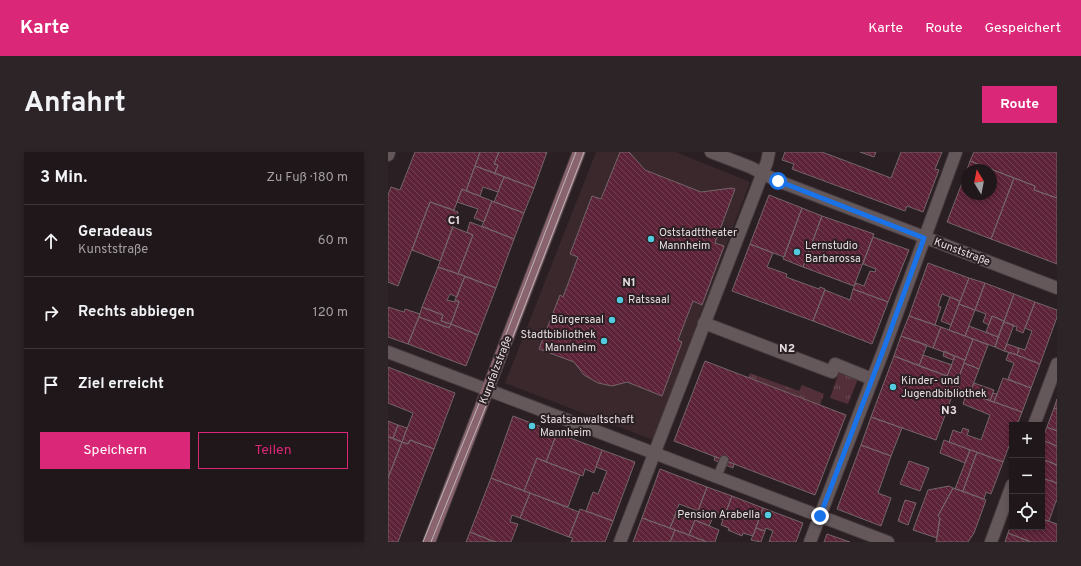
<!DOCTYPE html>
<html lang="de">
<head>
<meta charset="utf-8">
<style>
	:root { --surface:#20171a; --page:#2d2427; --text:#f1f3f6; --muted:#a29fa2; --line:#3d3639; --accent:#db2777 }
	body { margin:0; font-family:Overpass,sans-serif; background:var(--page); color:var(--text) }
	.controls { position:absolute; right:12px; bottom:12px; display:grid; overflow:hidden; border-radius:0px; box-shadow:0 2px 6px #0003 }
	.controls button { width:36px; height:36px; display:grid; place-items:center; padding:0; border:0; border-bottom:1px solid var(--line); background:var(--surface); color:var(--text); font:20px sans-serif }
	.compass { position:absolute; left:573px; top:12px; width:36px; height:36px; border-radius:50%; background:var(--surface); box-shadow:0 2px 6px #0003; rotate:350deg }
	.stop { position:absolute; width:12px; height:12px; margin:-9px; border:3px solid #1a73e8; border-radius:50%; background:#fff }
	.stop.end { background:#1a73e8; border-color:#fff; box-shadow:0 1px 4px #0008 }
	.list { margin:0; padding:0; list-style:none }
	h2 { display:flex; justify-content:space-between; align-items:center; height:52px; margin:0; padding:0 16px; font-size:17px }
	h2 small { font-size:13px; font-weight:400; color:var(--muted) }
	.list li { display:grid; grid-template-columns:26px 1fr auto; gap:12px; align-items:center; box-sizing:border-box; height:72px; padding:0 16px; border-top:1px solid var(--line) }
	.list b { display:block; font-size:15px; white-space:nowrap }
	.list p { margin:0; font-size:13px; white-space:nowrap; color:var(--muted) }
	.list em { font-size:13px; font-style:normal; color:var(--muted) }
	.actions { display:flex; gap:8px; padding:12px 16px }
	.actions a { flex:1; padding:9px 0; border:1px solid var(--accent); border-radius:0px; text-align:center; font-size:14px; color:var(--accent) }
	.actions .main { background:var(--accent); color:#fff }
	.icon { flex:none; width:22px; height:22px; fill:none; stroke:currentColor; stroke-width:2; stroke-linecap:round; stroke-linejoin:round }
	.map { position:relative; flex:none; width:669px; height:390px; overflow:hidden; border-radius:0px }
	header { display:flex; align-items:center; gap:24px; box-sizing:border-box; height:56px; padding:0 20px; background:var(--accent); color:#fff }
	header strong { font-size:19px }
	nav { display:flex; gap:22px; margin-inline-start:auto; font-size:14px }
	.intro { display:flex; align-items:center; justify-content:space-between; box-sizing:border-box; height:96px; padding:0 24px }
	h1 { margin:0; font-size:28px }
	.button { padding:10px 18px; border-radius:0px; background:var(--accent); color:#fff; font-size:14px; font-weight:700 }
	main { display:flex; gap:24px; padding:0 24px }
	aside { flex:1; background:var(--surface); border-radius:0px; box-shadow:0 2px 6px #0003 }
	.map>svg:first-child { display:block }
</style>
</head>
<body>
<header>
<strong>Karte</strong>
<nav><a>Karte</a><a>Route</a><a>Gespeichert</a></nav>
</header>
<div class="intro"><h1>Anfahrt</h1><a class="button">Route</a></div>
<main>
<aside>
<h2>3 Min.<small>Zu Fuß · 180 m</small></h2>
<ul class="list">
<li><svg class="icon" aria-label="ahead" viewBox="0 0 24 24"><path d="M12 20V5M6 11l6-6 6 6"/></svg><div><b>Geradeaus</b><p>Kunststraße</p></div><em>60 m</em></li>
<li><svg class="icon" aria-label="right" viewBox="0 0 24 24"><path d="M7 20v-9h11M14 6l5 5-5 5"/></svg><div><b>Rechts abbiegen</b></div><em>120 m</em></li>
<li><svg class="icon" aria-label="arrive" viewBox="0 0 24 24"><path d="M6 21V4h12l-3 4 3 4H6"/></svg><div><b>Ziel erreicht</b></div></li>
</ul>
<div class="actions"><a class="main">Speichern</a><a>Teilen</a></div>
</aside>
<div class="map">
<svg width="669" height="390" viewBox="0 0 669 390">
	<defs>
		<pattern id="grass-tufts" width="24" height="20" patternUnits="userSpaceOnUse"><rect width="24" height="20" fill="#522f39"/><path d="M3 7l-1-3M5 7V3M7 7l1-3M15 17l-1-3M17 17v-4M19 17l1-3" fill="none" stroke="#6b4d55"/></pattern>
		<pattern id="building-back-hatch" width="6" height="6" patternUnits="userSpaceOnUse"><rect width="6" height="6" fill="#5d2338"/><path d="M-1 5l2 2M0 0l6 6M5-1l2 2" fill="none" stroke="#744254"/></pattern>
	</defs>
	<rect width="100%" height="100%" fill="#2a1f22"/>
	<!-- built -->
	<path fill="#3a282d" d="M 208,0 L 288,0 L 362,30 L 265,288 L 117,231 Z"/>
	<!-- grass -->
	<path fill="url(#grass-tufts)" d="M 451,220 L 470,227 L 460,252 L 442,246 Z
		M 362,221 L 411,239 L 414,233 L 436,242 L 432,253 L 360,226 Z"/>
	<!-- building -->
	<path fill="url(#building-back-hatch)" stroke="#736569" d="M 27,0 L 92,0 L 78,39 L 74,37 L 66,58 L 42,50 L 10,134 L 0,130 L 0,43 L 3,35 L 12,38 Z
		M 92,0 L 111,0 L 106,12 L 110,13 L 107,21 L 87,14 Z
		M 111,0 L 159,0 L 146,36 L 107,21 L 110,13 L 106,12 Z
		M 232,0 L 241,0 L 257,18 L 313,40 L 344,36 L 347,37 L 327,91 L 336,94 L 314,153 L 305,149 L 290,188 L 294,190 L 274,244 L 239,230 L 224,234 L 210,231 L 196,223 L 186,210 L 151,197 L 172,143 L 175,145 L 190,105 L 182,102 L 204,44 L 213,47 Z
		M 397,0 L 434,0 L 503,26 L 513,0 L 554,0 L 547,17 L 551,18 L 535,60 L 519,54 L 517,59 L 404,17 L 406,12 L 394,8 Z
		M 472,0 L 488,0 L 486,5 Z
		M 586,0 L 669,0 L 669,46 L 646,38 L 647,34 L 582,9 Z
		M 582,9 L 626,26 L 603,87 L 559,70 L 579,18 L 579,42 L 603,42 L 603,18 L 579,18 Z
		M 87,14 L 116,25 L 110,40 L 95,35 L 92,44 L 78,39 Z
		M 116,25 L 146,36 L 136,61 L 106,50 Z
		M 626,26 L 647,34 L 646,38 L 669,46 L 669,112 L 603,87 Z
		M 74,37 L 104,49 L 96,70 L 86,66 L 90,57 L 69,50 Z
		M 381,43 L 414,56 L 396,105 L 362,92 Z
		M 104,49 L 136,61 L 126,87 L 94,74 Z
		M 42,50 L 70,60 L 52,109 L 24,98 Z
		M 414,56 L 434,64 L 415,115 L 395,107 Z
		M 434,64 L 486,82 L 466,134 L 415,115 Z
		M 82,70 L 126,87 L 108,136 L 70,122 L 85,83 L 79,80 Z
		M 65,75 L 85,83 L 70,122 L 50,115 Z
		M 485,85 L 521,98 L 500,150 L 465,137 L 468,131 L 476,134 L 482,119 L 487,120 L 488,117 L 475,112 Z
		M 362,92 L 385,101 L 379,115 L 399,122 L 398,125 L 431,137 L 432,135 L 437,137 L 425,169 L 344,139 Z
		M 540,111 L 581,126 L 572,149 L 554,142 L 550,154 L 553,155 L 547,173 L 521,164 Z
		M 50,115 L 77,124 L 69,145 L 62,142 L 59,148 L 67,150 L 67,148 L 71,150 L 63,172 L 53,169 L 55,163 L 34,155 Z
		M 77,124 L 108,136 L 90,183 L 63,172 L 71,150 L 67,148 Z
		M 581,126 L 597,131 L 587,158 L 571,152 Z
		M 597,131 L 626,142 L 616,169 L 604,164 L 601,173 L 595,170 L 598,162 L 587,158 Z
		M 465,137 L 500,150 L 484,192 L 425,169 L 437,138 L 462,148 Z
		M 626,142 L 647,150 L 635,181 L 628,178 L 629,175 L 616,170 Z
		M 562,145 L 572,149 L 563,173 L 553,169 Z
		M 647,150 L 669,158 L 669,165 L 652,212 L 629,203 L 631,196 L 637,198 L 644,179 L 637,176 Z
		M 571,152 L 587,158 L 577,184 L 561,178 Z
		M 0,155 L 16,160 L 17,157 L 32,162 L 20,192 L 0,185 Z
		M 34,155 L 55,163 L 53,169 L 63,172 L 61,176 L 31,165 Z
		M 521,164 L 553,175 L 545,196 L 513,184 Z
		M 604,164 L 616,169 L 610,185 L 598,180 Z
		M 31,165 L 61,176 L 63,172 L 90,183 L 78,214 L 20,192 Z
		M 616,170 L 626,173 L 616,199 L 607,195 Z
		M 581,174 L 610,185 L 607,195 L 577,184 Z
		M 553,175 L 585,187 L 577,208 L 545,196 Z
		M 513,184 L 539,193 L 531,214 L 506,204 Z
		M 585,187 L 600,193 L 591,217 L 576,211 Z
		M 619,192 L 631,196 L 629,203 L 616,199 Z
		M 556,199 L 567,204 L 565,208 L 555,204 Z
		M 621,200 L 652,212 L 643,236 L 620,227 L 626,211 L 618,208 Z
		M 535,203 L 564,213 L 559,224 L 531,214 Z
		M 506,204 L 570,228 L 548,288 L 483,265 Z
		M 567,204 L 577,208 L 570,228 L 559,224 Z
		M 317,209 L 458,263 L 427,343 L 286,289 Z
		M 576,211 L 591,217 L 582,241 L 567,236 Z
		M 0,215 L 67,241 L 46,297 L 22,288 L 20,292 L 14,290 L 25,261 L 0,251 Z
		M 615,226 L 643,236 L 634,260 L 606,250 Z
		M 586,231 L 606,238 L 602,249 L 582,241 Z
		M 579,240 L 634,260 L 629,273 L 624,273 L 624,286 L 615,310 L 561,290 L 565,278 L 573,281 L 575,276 L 581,278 L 579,283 L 593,288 L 602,263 L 575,252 Z
		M 605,241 L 609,242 L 606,250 L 602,249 Z
		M 669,247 L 669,257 L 666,256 Z
		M 666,256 L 669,257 L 669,279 L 659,275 Z
		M 125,264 L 169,281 L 158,310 L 149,306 L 136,339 L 103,326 Z
		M 483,265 L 514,276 L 503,304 L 473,293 Z
		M 0,269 L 10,273 L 5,286 L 0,285 Z
		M 10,273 L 19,276 L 14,290 L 5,286 Z
		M 659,275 L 669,279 L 669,294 L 654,288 Z
		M 169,281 L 214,298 L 206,321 L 197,317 L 195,324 L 158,310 Z
		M 0,285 L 14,290 L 0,326 Z
		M 22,288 L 46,297 L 10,390 L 0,390 L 0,326 L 14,290 L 20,292 Z
		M 556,288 L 582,298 L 577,311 L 552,301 Z
		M 654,288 L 669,294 L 669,313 L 654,307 Z
		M 473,293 L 503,304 L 490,341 L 503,346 L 493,374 L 449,357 Z
		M 214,298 L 247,310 L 225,369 L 198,359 L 205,340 L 210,342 L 219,319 L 208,315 Z
		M 582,298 L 589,300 L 575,339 L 567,337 Z
		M 589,300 L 615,310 L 603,342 L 598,340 L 596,347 L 575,339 Z
		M 327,305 L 346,312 L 345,316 L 326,308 Z
		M 149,306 L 192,323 L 180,355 L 136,339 Z
		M 654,307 L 669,313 L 669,331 L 654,326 Z
		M 521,309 L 541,316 L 532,339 L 512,332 Z
		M 272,317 L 319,335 L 310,359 L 291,352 L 282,376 L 254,366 Z
		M 103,326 L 142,341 L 132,366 L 124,363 L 122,370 L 130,372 L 123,390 L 107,390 L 82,380 Z
		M 654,326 L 669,331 L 669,350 L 668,349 L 661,369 L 654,367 Z
		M 561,334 L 565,336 L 550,364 L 552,366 L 549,386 L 525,378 L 540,338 Z
		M 319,335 L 344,344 L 335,368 L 310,359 Z
		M 565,336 L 598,348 L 586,381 L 580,390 L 548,390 L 552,366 L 550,364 Z
		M 142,341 L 191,360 L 181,385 L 132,366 Z
		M 344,344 L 375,356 L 365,384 L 355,381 L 354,384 L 340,378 L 341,376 L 333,373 Z
		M 517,348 L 528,351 L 520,373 L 510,369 Z
		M 375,356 L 415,371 L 408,390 L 381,390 L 385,379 L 378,376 L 377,379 L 368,376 Z
		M 192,357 L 225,369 L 217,390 L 183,390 L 185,386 L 181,385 Z
		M 310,359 L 325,365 L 321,374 L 307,368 Z
		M 288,362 L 307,368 L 301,383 L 282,376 Z
		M 254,366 L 287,378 L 282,390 L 245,390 Z
		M 654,367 L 669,372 L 669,390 L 643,390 L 620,381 L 624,370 L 624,375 L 654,375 Z
		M 307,368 L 331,378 L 327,390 L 319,390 L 301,383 Z
		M 368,376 L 377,379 L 373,390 L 363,388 Z
		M 287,378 L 301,383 L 319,390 L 282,390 Z
		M 82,380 L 107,390 L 78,390 Z
		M 620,381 L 643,390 L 617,390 Z
		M 439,382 L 462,390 L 436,390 Z"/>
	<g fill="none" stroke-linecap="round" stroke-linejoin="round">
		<!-- lane casing -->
		<g stroke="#453b3e" stroke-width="10">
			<path id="lane" d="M 329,325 L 336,308"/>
		</g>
		<!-- street casing -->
		<g stroke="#453b3e" stroke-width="14">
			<path id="street" d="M 323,0 L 362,15 L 390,29 L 669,136
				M 0,3 L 1,0
				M 316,171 L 444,220 L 447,212 L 484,227
				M 0,200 L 500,390
				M 646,273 L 669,212
				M 232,390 L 379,10 L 381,0
				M 422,390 L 496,197 L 568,0
				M 603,390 L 624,333"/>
		</g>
		<!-- secondary casing -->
		<g stroke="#453b3e" stroke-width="14">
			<path id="secondary" d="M 41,390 L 191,0"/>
		</g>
		<!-- lane -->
		<use href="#lane" stroke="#65585b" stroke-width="8"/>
		<!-- street -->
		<use href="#street" stroke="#65585b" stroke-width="12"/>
		<!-- secondary -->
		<use href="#secondary" stroke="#89646f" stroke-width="12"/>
		<!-- tram -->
		<path stroke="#bcb4b6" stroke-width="1" d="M 35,390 L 97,237 L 188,0
			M 43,390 L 104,239 L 196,0"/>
	</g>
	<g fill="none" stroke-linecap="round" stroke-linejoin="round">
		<!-- route -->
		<path stroke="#1a73e8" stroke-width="5" d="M 390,29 L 536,86 L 496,196 L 432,364"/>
	</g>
	<!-- markers -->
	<g fill="#54cade" stroke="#2a1f22" stroke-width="1.5">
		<circle cx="263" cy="87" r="4"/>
		<circle cx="409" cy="100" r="4"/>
		<circle cx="232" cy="148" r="4"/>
		<circle cx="224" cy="168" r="4"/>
		<circle cx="216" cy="189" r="4"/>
		<circle cx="505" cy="235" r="4"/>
		<circle cx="144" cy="274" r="4"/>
		<circle cx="380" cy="363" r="4"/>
	</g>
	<g text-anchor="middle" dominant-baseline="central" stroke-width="4" stroke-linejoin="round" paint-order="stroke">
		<!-- poi labels -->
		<g font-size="11" fill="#e5dddf" stroke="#2a1f22" text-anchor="start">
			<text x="271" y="81">Oststadttheater<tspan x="271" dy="13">Mannheim</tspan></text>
			<text x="417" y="94">Lernstudio<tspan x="417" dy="13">Barbarossa</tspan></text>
			<text x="240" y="148">Ratssaal</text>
			<text x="216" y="168" text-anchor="end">Bürgersaal</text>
			<text x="208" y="183" text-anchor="end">Stadtbibliothek<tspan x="208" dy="13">Mannheim</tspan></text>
			<text x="513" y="229">Kinder- und<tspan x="513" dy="13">Jugendbibliothek</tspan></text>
			<text x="152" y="268">Staatsanwaltschaft<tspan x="152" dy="13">Mannheim</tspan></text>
			<text x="372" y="363" text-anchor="end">Pension Arabella</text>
		</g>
		<!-- street labels -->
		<g font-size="11" fill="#e5dddf" stroke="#2a1f22">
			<text transform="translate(574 100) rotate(21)">Kunststraße</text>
			<text transform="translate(108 218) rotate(-69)">Kurpfalzstraße</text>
		</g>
		<!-- neighbourhood labels -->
		<g font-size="12" font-weight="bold" fill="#e5dddf" stroke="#2a1f22">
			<text x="66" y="69">C1</text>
			<text x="241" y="131">N1</text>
			<text x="399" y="197">N2</text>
			<text x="561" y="259">N3</text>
		</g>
	</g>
</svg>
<div class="controls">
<button>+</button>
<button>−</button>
<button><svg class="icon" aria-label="locate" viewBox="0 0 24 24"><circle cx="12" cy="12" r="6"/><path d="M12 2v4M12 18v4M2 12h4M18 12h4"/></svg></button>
</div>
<svg class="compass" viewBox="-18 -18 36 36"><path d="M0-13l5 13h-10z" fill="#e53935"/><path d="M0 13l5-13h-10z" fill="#a29fa2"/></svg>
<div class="stop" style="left:390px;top:29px"></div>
<div class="stop end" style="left:432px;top:364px"></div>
</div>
</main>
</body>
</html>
